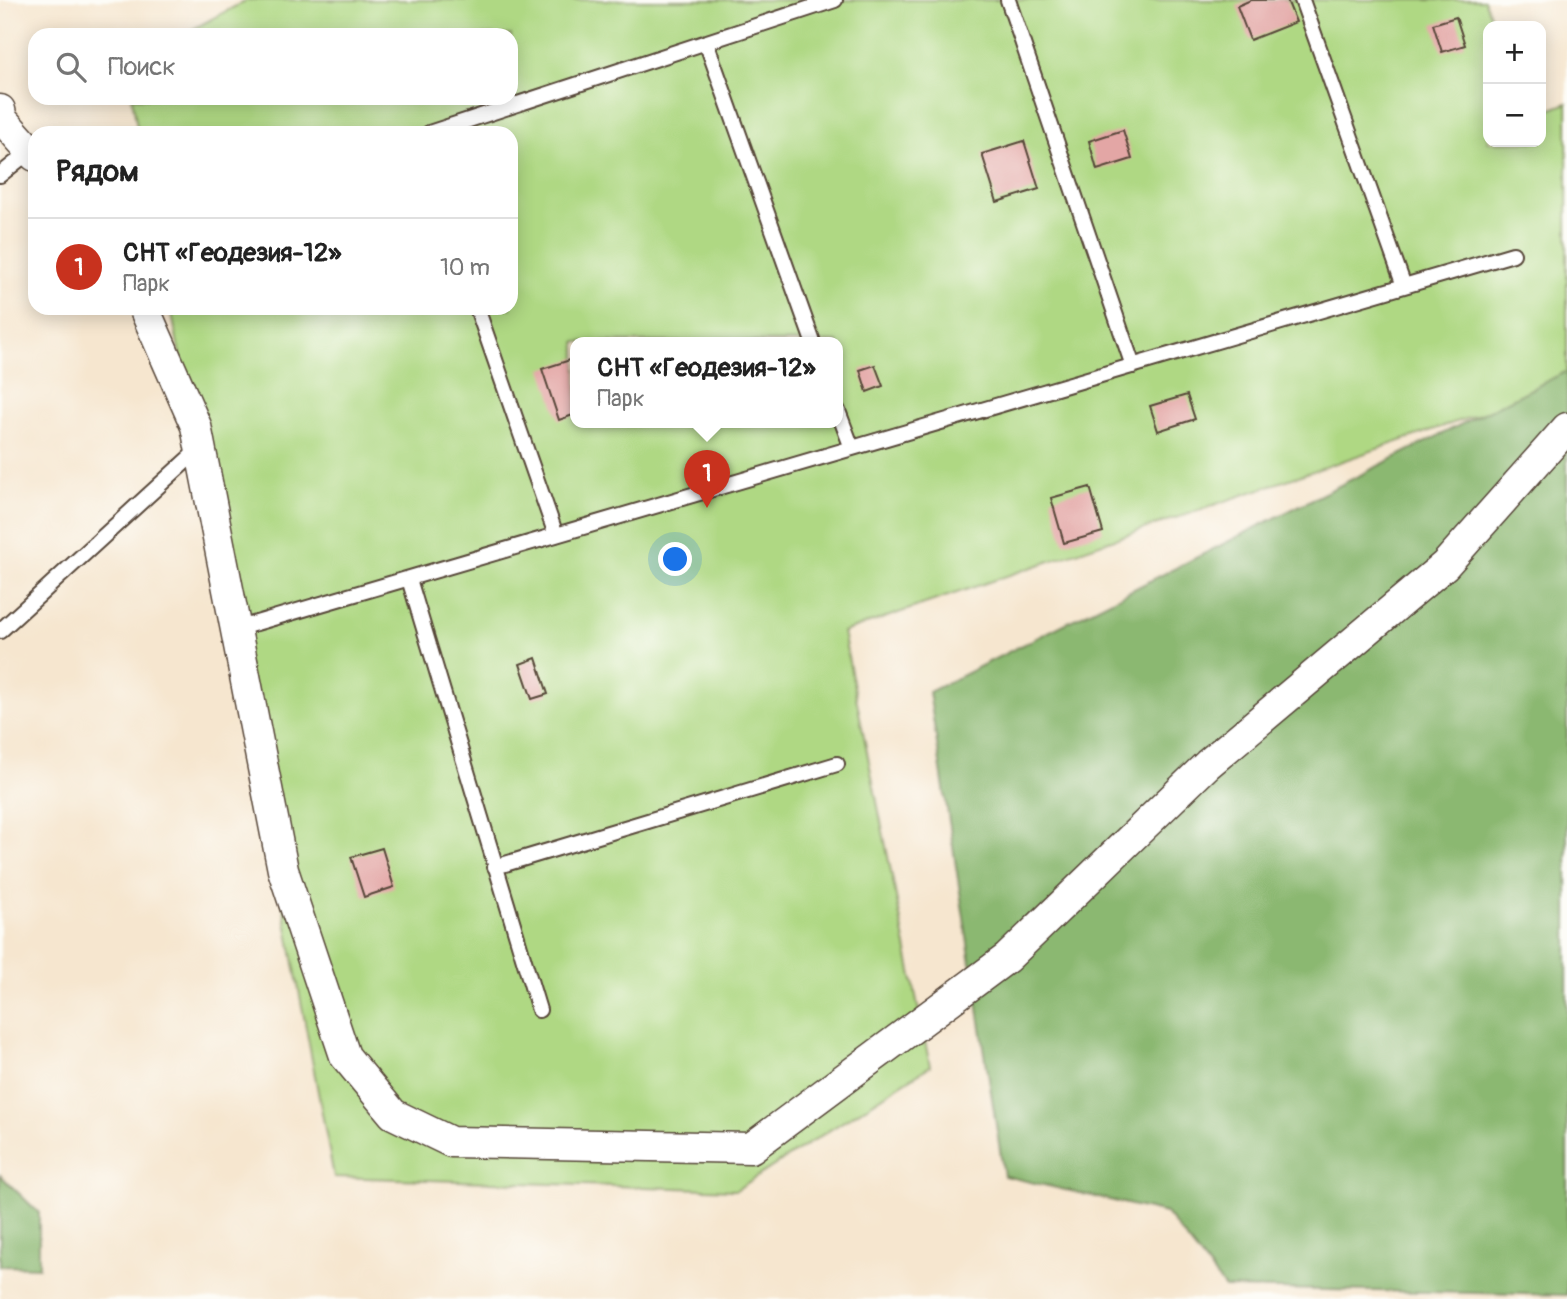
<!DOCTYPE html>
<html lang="ru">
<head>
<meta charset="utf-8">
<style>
	:root { --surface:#fff; --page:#f2f2f2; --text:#222; --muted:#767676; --line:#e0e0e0; --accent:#c8321e }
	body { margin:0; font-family:Pangolin,sans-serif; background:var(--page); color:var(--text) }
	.controls { position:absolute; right:21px; top:21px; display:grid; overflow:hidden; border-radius:14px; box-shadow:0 4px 18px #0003 }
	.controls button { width:63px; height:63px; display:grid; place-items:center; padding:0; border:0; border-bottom:2px solid var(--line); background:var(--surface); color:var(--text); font:35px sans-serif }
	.you { position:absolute; left:676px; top:560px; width:24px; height:24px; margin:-18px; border:5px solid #fff; border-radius:50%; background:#1a73e8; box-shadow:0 0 0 10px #1a73e833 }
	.badge { display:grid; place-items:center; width:46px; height:46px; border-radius:50%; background:var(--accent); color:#fff; font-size:23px; font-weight:700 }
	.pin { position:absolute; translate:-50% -58px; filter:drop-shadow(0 2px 4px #0008) }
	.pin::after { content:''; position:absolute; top:37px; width:24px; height:21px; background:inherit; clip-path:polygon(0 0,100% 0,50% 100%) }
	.popup { position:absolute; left:570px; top:337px; width:273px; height:91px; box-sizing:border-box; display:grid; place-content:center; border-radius:14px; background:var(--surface); filter:drop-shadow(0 2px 5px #0005); font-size:23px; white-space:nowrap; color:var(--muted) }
	.popup b { font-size:26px; color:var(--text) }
	.popup::after { content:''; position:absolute; left:50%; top:100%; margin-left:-14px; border:14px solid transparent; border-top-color:var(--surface) }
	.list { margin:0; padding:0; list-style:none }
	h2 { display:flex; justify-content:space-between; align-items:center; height:91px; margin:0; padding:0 28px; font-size:30px }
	h2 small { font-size:23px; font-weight:400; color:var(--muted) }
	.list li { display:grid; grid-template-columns:46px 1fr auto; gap:21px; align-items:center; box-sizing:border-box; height:98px; padding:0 28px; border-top:2px solid var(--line) }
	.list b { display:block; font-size:26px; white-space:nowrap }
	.list p { margin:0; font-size:23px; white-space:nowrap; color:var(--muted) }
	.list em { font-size:23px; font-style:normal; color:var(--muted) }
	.icon { flex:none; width:38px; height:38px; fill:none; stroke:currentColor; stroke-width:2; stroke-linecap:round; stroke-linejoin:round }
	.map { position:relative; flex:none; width:1567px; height:1299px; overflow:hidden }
	.search { position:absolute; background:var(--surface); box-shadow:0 4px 18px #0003; left:28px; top:28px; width:490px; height:77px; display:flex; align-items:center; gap:18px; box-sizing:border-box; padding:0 24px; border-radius:21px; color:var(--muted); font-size:26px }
	.panel { position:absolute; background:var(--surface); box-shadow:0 4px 18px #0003; left:28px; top:126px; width:490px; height:189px; border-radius:21px }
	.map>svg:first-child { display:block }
</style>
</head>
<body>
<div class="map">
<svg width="1567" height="1299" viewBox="0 0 1567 1299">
	<rect width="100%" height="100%" fill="#fdfcf7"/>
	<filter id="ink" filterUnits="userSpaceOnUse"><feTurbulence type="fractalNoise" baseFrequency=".0143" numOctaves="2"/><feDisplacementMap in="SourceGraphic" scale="14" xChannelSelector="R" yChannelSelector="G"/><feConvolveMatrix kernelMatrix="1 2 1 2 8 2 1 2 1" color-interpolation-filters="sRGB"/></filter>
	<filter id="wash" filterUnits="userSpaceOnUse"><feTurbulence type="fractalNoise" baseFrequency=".00686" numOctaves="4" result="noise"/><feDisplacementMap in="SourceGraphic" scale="28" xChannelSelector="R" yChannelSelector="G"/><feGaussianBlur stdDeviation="1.57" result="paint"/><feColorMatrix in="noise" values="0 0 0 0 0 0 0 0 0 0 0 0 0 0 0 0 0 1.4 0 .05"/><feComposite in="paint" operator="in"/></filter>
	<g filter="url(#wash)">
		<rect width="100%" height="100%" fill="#f6e6cf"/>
		<!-- green -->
		<path fill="#afd883" stroke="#758150" stroke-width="2" fill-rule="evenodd" d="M 247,0 L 1484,0 L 1495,26 L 1488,26 L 1488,142 L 1541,142 L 1541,113 L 1567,103 L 1567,384 L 843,632 L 930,1066 L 736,1190 L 334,1177 L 171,308 L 511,308 L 511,133 L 138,133 L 132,98 L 511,98 L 511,35 L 182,35 ZM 576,342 L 838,342 L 838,422 L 576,422 Z"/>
		<!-- forest -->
		<path fill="#8bb871" stroke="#637148" stroke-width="2" d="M 1567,371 L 1567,1295 L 1225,1288 L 1166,1213 L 1004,1176 L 929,692 Z
			M 0,1175 L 39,1213 L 39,1267 L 0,1266 Z"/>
		<g id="blocks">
			<!-- building -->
			<path fill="#e3a6a5" d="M 1251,0 L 1287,0 L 1296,22 L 1250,40 L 1237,6 Z
				M 1456,17 L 1465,45 L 1442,52 L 1433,24 Z
				M 1123,130 L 1132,159 L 1097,170 L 1089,141 Z
				M 1024,141 L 1039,189 L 997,202 L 982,154 Z
				M 576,358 L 576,414 L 559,420 L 542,369 Z
				M 875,365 L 883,386 L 867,392 L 860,370 Z
				M 1187,395 L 1195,419 L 1158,431 L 1150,406 Z
				M 1090,487 L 1103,532 L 1064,543 L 1051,498 Z
				M 536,658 L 548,694 L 532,699 L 520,664 Z
				M 382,848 L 394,887 L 364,897 L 351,857 Z"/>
		</g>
	</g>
	<g filter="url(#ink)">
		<use href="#blocks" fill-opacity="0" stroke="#574639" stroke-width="2"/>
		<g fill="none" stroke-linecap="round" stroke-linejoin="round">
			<!-- lane casing -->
			<g stroke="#574639" stroke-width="18">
				<path id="lane" d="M 1008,0 L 1133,366
					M 1302,0 L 1404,286
					M 706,42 L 813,342
					M 429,133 L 835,0
					M 0,175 L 30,151
					M 477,308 L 556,535
					M 838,411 L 852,448
					M 409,579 L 539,1010
					M 236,629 L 1513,254
					M 0,631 L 200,448
					M 495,867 L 837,764"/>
			</g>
			<!-- street casing -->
			<g stroke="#574639" stroke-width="33">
				<path id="street" d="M 0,110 L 2,119 L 35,156
					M 144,308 L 196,426 L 283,870 L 345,1056 L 393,1114 L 451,1142 L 751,1148 L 1007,958 L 1208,764 L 1445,565 L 1567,428"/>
			</g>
			<!-- lane -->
			<use href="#lane" stroke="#fff" stroke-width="14"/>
			<!-- street -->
			<use href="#street" stroke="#fff" stroke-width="30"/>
		</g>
	</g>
</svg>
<div class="controls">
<button>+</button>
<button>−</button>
</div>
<div class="you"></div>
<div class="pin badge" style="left:707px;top:508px">1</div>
<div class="popup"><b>СНТ «Геодезия-12»</b>Парк</div>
<div class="search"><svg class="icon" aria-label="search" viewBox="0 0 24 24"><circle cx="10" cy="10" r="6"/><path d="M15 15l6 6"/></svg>Поиск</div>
<section class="panel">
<h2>Рядом<small></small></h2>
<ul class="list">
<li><span class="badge">1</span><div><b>СНТ «Геодезия-12»</b><p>Парк</p></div><em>10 m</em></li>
</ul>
</section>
</div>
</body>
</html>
